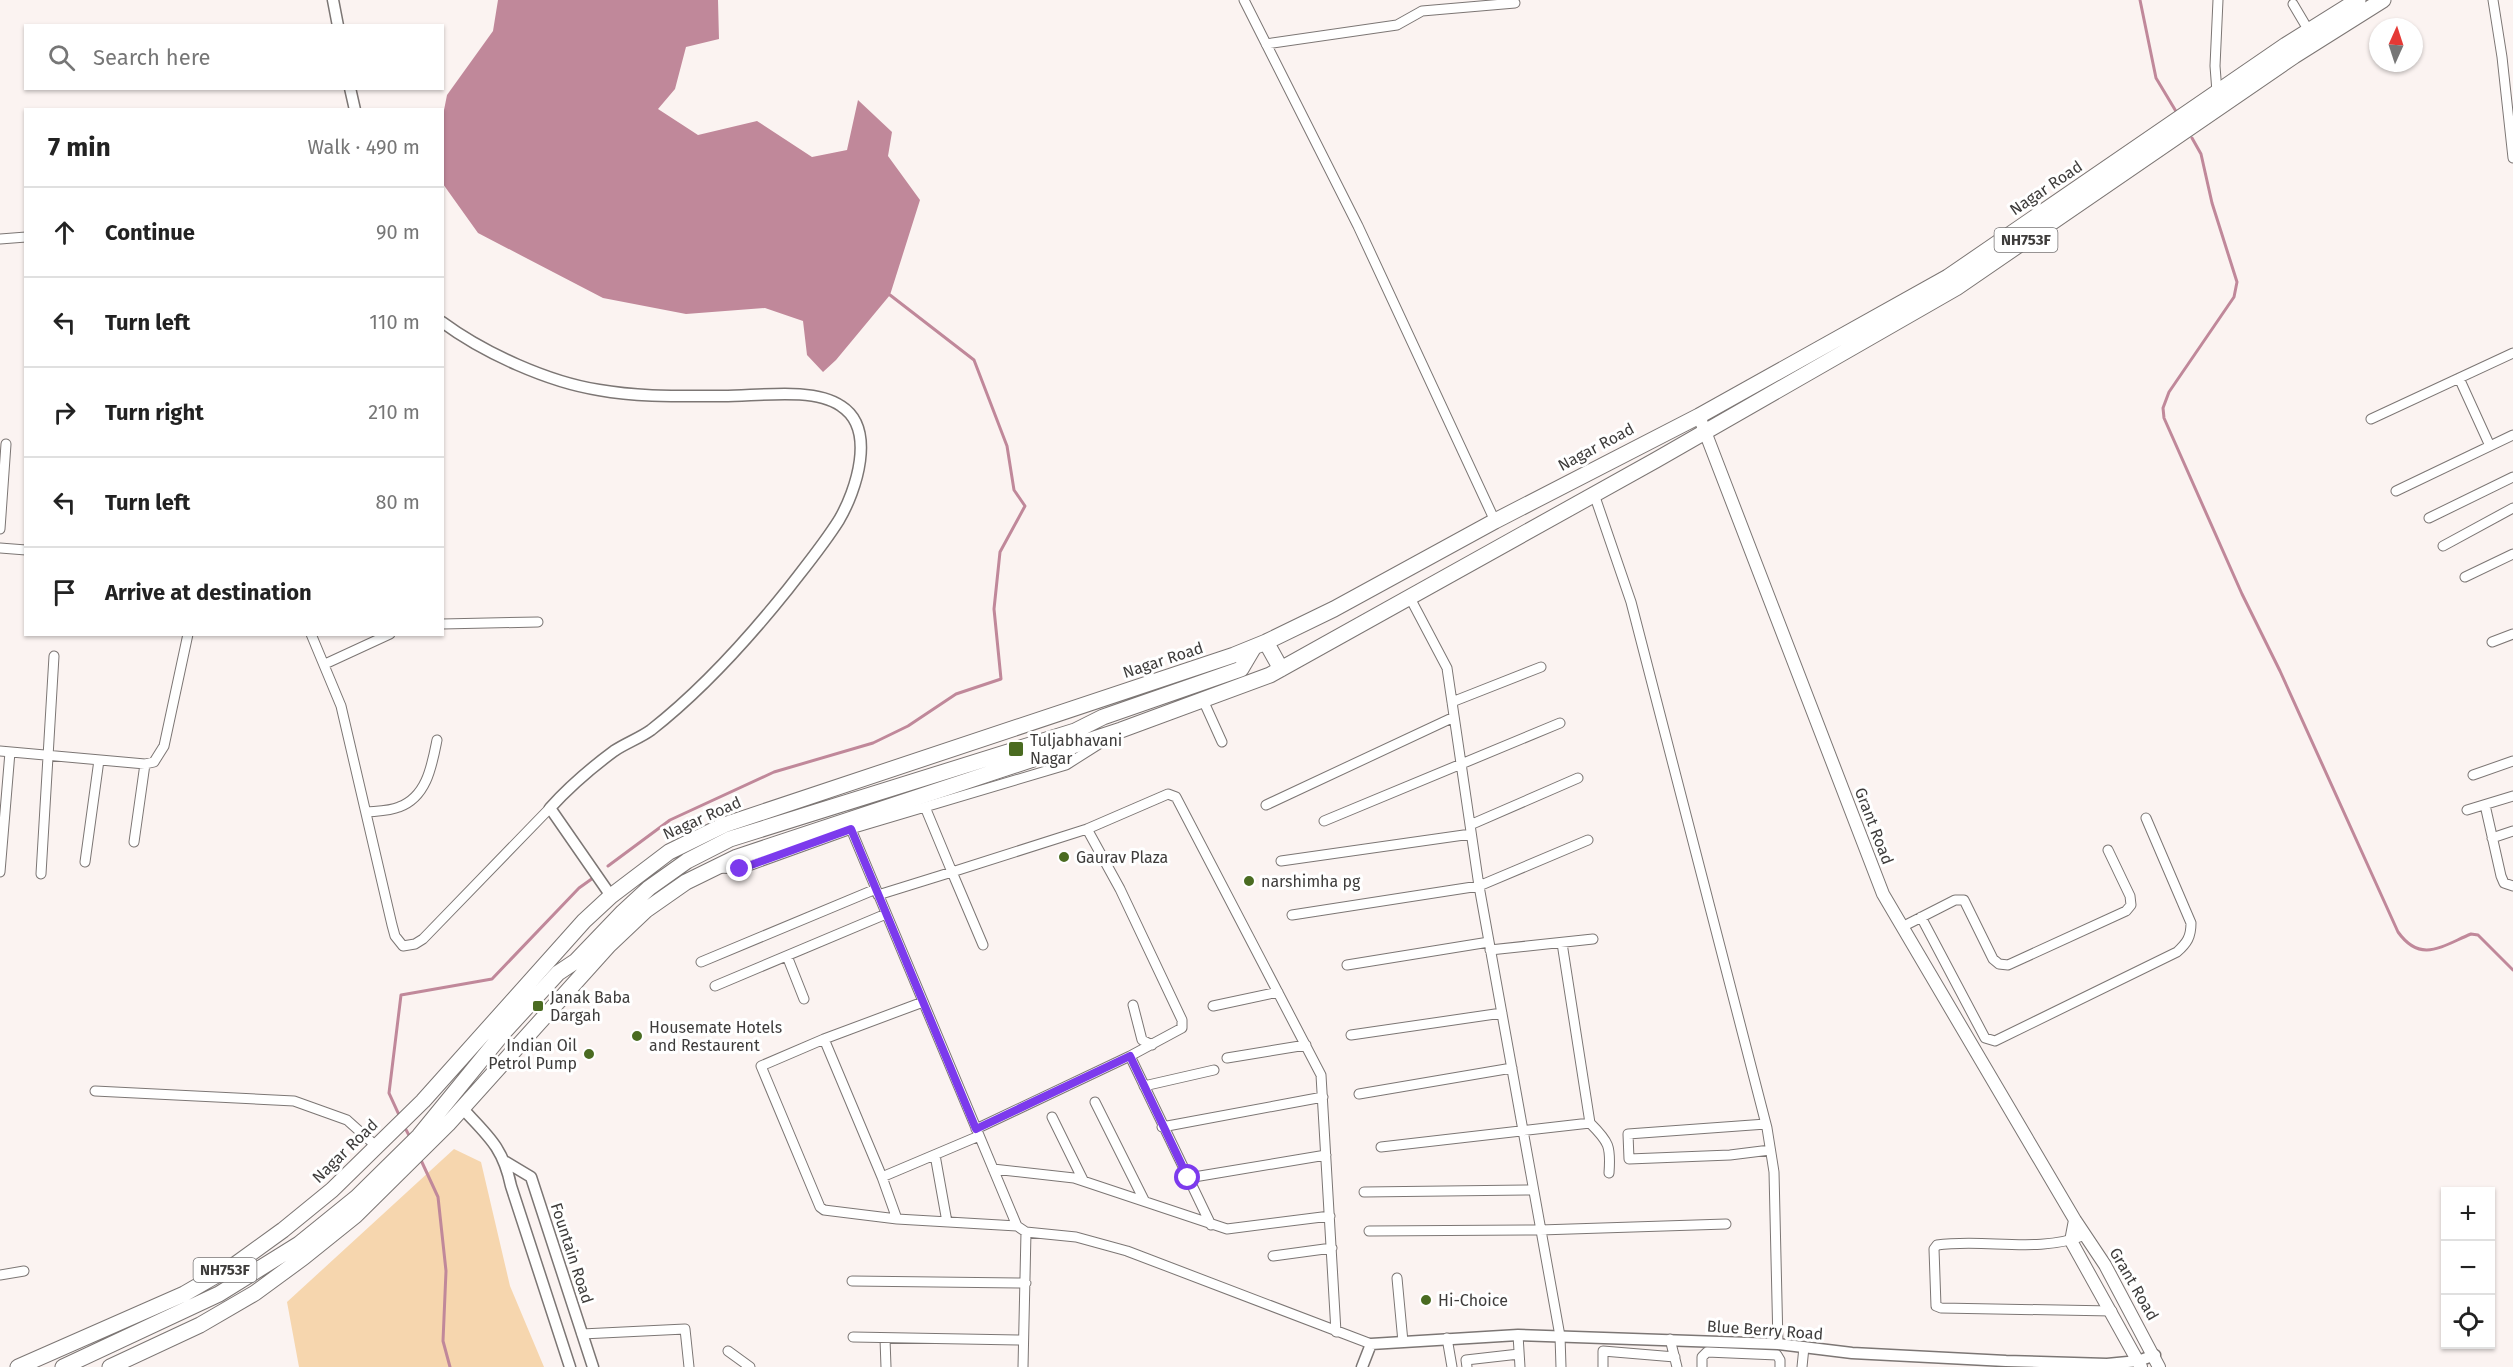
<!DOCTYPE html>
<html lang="en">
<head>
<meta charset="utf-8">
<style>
	:root { --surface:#fff; --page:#f6f6f6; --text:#222; --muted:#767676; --line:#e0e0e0 }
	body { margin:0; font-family:"Fira Sans",sans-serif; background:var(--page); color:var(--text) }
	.controls { position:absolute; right:18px; bottom:18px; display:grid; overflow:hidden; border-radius:0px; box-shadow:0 2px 4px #0004 }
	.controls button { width:54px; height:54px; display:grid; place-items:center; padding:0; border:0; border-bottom:2px solid var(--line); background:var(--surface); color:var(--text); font:30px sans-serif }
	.compass { position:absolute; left:2369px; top:18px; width:54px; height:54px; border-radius:50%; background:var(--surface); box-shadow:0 2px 4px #0004; rotate:3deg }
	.stop { position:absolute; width:18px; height:18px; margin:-14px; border:4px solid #7c3aed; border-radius:50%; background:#fff }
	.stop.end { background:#7c3aed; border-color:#fff; box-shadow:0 2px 6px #0008 }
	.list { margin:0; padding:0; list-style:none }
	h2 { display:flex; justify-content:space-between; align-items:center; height:78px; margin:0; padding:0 24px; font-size:26px }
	h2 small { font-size:20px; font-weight:400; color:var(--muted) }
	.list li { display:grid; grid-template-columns:39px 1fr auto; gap:18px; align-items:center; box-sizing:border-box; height:90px; padding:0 24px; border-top:2px solid var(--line) }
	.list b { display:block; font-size:22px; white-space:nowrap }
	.list em { font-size:20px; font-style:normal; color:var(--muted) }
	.icon { flex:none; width:33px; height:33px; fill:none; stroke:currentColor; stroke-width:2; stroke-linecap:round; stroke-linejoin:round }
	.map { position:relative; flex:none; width:2513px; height:1367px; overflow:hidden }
	.search { position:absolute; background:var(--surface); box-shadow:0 2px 4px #0004; left:24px; top:24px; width:420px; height:66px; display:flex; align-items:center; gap:15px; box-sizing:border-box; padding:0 21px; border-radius:0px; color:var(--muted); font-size:22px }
	.panel { position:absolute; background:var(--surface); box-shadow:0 2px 4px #0004; left:24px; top:108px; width:420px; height:528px; border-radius:0px }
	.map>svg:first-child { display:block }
</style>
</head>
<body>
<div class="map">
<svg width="2513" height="1367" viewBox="0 0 2513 1367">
	<rect width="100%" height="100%" fill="#fbf3f1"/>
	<!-- green -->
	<path fill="#f6d6ae" d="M 454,1149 L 481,1162 L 510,1286 L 544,1367 L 299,1367 L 287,1302 Z"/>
	<!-- water -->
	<path fill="#c0889a" d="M 498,0 L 718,0 L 719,39 L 686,47 L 675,89 L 658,109 L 698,135 L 757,121 L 812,157 L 847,150 L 858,100 L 892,132 L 888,156 L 920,200 L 890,295 L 836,360 L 823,372 L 807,355 L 803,321 L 765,308 L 686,314 L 603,298 L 478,233 L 443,184 L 443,115 L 447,95 L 493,31 Z"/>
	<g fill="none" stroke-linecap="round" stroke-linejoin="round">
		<!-- stream -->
		<path stroke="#c0889a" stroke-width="3" d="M 2140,0 L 2156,78 L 2177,113
			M 2192,138 L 2201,154 L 2212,203 L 2237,282 L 2234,297 L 2169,392 L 2163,408 L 2164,418 L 2242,594 L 2280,671 L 2398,932 C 2421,964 2442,946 2471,934 L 2478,935 L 2513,970
			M 608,866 L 670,820 L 774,772 L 873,743 L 908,726 L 956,694 L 1001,679 L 994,609 L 1000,552 L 1025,506 L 1014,490 L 1007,446 L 974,360 L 890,295
			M 400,1117 L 389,1093 L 401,995 L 492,979 L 579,888 L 593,878
			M 404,1126 L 411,1139
			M 420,1158 L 438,1197 L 446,1271 L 443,1341 L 450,1367"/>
		<!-- minor casing -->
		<g stroke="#7c7674" stroke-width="11">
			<path id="minor" d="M 1244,0 L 1358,226 L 1495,521
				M 2493,0 L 2502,57 L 2513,158
				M 2293,4 L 2309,31
				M 1266,44 L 1397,25 L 1422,11 L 1515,3
				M 2217,92 L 2215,66 L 2218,0
				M 0,239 L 26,237
				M 2459,378 L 2490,446
				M 2371,419 L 2513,353
				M 2396,491 L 2513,435
				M 1594,494 L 1631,602 L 1767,1128 L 1774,1172 L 1778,1344
				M 2429,518 L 2513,477
				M 0,529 L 6,444
				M 2443,546 L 2513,508
				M 0,548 L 26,550
				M 2465,577 L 2513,554
				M 1409,596 L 1447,668 L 1479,886 L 1560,1336 L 1561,1367
				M 442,624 L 538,622
				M 311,634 L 341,706 L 392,925 L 395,936 L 403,946 L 415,944 L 423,939 L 550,808
				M 2492,642 L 2513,634
				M 325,664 L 390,634
				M 1203,700 L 1222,742
				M 1452,702 L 1541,667
				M 0,751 L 145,764 L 154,762 L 164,746 L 188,634
				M 2473,775 L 2513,761
				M 1266,805 L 1454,717
				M 2485,805 L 2501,876 L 2504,883 L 2513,886
				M 925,807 L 952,872 L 1087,829 L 1168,794 L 1176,797 L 1321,1075 L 1336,1332
				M 2467,810 L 2513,796
				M 367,812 C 377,811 390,811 399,807 C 427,797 432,765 437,740
				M 1324,821 L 1560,723
				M 1470,825 L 1578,778
				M 851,829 L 1017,1226 L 1026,1232 L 1076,1237 L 1127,1251 L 1371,1344
				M 2492,838 L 2513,831
				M 134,842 L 145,764
				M 1281,861 L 1471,834
				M 85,862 L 99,760
				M 718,868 L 740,869 L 851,829 L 1066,765 L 1107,739
				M 0,872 L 10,752
				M 41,874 L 54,656
				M 878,895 L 952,872 L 983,945
				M 1292,915 L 1479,886 L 1588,840
				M 1921,917 L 1985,1038 L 1995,1041 L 2177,952 C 2187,943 2191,937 2191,923 L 2146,818
				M 1902,927 L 1955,900 L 1964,900 L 1993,959 L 1999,964 L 2008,965 L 2126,911 L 2131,905 L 2130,896 L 2108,850
				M 1562,943 L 1590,1123 C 1609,1142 1611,1146 1609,1173
				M 1490,950 L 1593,939
				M 787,956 L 804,999
				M 701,962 L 876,889
				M 1347,965 L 1489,942
				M 715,986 L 886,914
				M 1133,1005 L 1142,1040 L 1152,1045
				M 1213,1006 L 1278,992
				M 1351,1035 L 1502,1013
				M 824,1039 L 923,1002
				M 1130,1056 L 1211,1225
				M 1227,1058 L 1306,1045
				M 1144,1086 L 1214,1070
				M 95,1091 L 294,1101 L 347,1120 L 376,1146
				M 1359,1094 L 1512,1068
				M 1095,1102 L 1144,1200
				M 1052,1117 L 1083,1180
				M 1766,1124 L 1628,1134 L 1629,1159 L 1730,1155 L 1770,1150
				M 1162,1127 L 1323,1097
				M 976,1129 L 1130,1056 L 1182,1028 L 1182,1020 L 1120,889 L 1087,829
				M 1381,1147 L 1590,1123
				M 935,1155 L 947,1222
				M 993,1169 L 1074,1178 L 1227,1229 L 1330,1216
				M 882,1177 L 979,1136
				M 1188,1178 L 1326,1155
				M 1364,1192 L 1533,1190
				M 897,1219 L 882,1177 L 824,1039 L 761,1066 L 820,1207 L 824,1210 L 897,1219 L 1017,1226
				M 1369,1231 L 1540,1230 L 1726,1224
				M 2085,1235 C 2038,1254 1985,1238 1937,1245 L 1934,1249 L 1936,1306 L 1941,1308 L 2112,1311
				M 1273,1256 L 1332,1248
				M 0,1275 L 24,1271
				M 1397,1278 L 1403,1342
				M 852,1281 L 1026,1283
				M 582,1334 L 685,1329 L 689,1367
				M 1518,1335 L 1520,1367
				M 853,1337 L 1023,1340
				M 1447,1338 L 1452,1367
				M 885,1339 L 886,1367
				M 1670,1339 L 1677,1367
				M 728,1351 L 750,1367
				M 1023,1367 L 1026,1232
				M 1467,1367 L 1466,1360 L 1519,1354
				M 1603,1367 L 1603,1351 L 1675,1357
				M 1702,1367 L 1702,1357 L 1707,1352 L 1777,1355 L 1780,1360 L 1780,1367
				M 1802,1367 L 1804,1347"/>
		</g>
		<!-- tertiary casing -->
		<g stroke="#7c7674" stroke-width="13">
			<path id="tertiary" d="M 333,0 L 338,26
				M 350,88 L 355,110
				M 442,322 C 484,353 548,382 599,390 C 638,397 679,396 719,396 C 753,397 812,386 841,406 C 877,429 856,491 839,520 C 824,544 805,567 788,589 C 748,639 702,690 651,730 C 640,738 626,743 614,751 C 591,768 569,787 550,808 L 611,896
				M 462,1108 C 488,1136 503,1147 511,1186 L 570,1367
				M 506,1162 L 531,1177 L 593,1367
				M 1362,1367 L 1371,1344 L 1518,1335 L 1778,1344 L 1852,1353 L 2006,1361 L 2107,1364 L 2138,1361 L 2155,1355"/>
		</g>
		<!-- secondary casing -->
		<g stroke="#7c7674" stroke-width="14">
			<path id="secondary" d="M 1699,416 L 1883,894 L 2075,1220 L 2105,1265 L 2159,1367
				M 2075,1220 L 2071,1241 L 2141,1367"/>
		</g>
		<!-- trunk casing -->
		<g stroke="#7c7674" stroke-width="17">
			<path id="trunk" d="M 1266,642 L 1281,669
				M 18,1367 L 184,1294 L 236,1264 L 283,1230 L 332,1190 L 423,1101 L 584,921 L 611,896 L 669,852 L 724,825 L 1234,655 L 1266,642 L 1334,609 L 1495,521 L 1699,416 L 1948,277 L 2286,45 L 2358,0
				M 63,1367 L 219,1294 L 299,1244 L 357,1197 L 419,1136 L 504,1032 L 558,973 L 576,961 L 623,912 L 649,888 L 687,861 L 730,839 L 1075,731 L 1103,717 L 1241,669 L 1254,647
				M 110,1367 L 200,1325 L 255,1293 L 304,1257 L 355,1216 L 448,1124 L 609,945 L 646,910 L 686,882 L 737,857 L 1121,730 L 1270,675 L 1656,460 L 1956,288 L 2294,56 L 2383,0"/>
		</g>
		<!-- minor -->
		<use href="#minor" stroke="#fff" stroke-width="9"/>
		<!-- tertiary -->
		<use href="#tertiary" stroke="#fff" stroke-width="10"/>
		<!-- secondary -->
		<use href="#secondary" stroke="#fff" stroke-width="12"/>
		<!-- trunk -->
		<use href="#trunk" stroke="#fff" stroke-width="15"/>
	</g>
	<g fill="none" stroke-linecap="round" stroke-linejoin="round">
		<!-- route -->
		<path stroke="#7c3aed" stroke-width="8" d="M 740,869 L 851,829 L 976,1129 L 1130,1056 L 1188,1178"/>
	</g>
	<!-- markers -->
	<g fill="#4a6b21" stroke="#fff" stroke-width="2">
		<rect x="1008" y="741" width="16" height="16" rx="3"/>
		<circle cx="1064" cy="857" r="6"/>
		<circle cx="1249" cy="881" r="6"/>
		<rect x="532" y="1000" width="12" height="12" rx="3"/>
		<circle cx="637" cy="1036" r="6"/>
		<circle cx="589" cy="1054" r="6"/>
		<circle cx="1426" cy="1300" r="6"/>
	</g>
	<g text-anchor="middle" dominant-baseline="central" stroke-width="6" stroke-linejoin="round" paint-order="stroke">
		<!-- shield labels -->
		<g fill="#fff" stroke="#787676" stroke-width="1.5">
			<rect x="1994.5" y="228" width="63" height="24" rx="4.5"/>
			<rect x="193.5" y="1258" width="63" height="24" rx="4.5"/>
		</g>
		<g font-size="15" font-weight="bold" fill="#3e3c3b">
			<text x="2026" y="240">NH753F</text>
			<text x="225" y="1270">NH753F</text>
		</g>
		<!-- street labels -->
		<g font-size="16" fill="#3e3c3b" stroke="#fff">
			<text transform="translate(2046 188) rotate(-34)">Nagar Road</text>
			<text transform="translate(1596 447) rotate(-28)">Nagar Road</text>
			<text transform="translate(1163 660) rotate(-18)">Nagar Road</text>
			<text transform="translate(702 818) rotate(-24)">Nagar Road</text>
			<text transform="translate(1874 826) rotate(69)">Grant Road</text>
			<text transform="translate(345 1151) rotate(-44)">Nagar Road</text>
			<text transform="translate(572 1253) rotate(72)">Fountain Road</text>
			<text transform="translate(2134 1284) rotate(60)">Grant Road</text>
			<text transform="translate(1765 1330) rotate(4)">Blue Berry Road</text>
		</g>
		<!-- poi labels -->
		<g font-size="16" fill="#3e3c3b" stroke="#fff" text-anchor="start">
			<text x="1030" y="740">Tuljabhavani<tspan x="1030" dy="18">Nagar</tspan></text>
			<text x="1076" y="857">Gaurav Plaza</text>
			<text x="1261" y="881">narshimha pg</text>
			<text x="550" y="997">Janak Baba<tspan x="550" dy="18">Dargah</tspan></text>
			<text x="649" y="1027">Housemate Hotels<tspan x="649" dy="18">and Restaurent</tspan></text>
			<text x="577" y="1045" text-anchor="end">Indian Oil<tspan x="577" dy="18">Petrol Pump</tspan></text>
			<text x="1438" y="1300">Hi-Choice</text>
		</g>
	</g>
</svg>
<div class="controls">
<button>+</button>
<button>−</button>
<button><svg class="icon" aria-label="locate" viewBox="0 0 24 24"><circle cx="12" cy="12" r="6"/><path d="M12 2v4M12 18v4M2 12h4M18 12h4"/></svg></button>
</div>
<svg class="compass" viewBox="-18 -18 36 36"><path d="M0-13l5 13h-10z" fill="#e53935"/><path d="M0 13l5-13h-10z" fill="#767676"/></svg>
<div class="stop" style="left:1188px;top:1178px"></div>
<div class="stop end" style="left:740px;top:869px"></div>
<div class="search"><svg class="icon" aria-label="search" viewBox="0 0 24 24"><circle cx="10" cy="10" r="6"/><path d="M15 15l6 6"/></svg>Search here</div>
<section class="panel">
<h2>7 min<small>Walk · 490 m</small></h2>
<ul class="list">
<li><svg class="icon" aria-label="ahead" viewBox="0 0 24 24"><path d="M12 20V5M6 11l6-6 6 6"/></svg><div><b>Continue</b></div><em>90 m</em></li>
<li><svg class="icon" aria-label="left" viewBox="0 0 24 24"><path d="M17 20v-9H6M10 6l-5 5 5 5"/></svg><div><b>Turn left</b></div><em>110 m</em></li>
<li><svg class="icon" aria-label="right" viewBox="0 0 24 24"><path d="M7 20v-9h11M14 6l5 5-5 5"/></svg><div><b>Turn right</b></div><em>210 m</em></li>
<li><svg class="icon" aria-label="left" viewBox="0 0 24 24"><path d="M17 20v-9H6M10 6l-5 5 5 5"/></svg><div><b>Turn left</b></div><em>80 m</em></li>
<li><svg class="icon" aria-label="arrive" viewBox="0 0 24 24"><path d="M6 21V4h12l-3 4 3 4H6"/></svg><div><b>Arrive at destination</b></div></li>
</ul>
</section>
</div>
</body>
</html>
